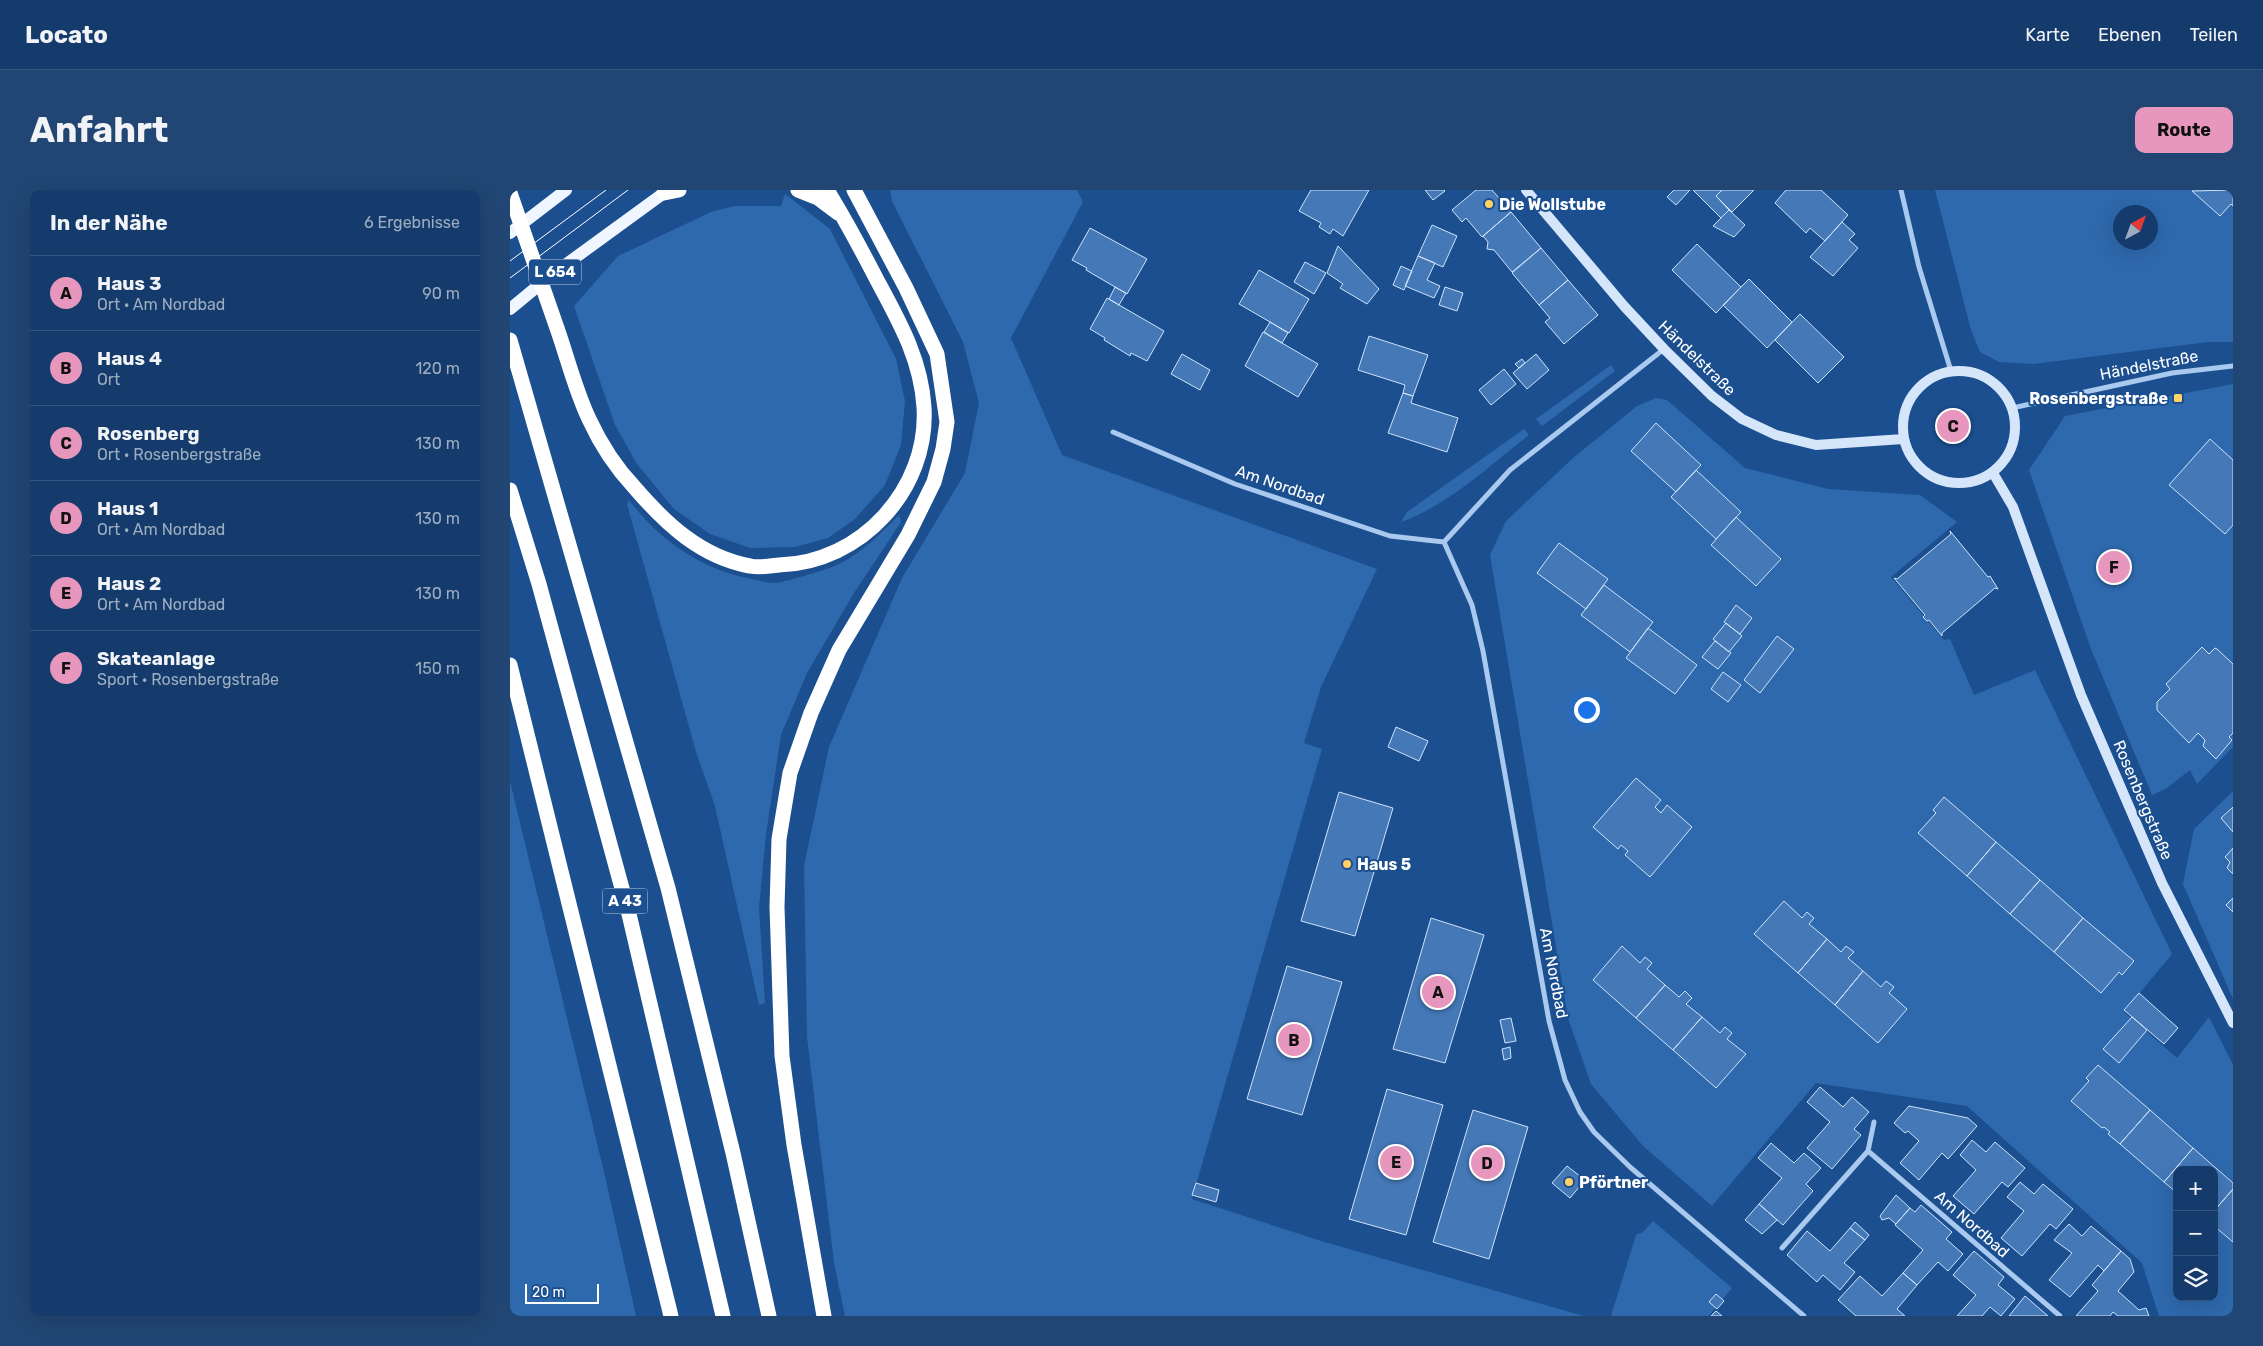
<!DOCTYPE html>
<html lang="de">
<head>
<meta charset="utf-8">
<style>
	:root { --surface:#143b6b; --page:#214673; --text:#f1f3f6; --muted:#9dadc1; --line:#33557e; --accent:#e797bd }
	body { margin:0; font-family:Rubik,sans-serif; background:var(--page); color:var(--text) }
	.controls { position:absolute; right:15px; bottom:15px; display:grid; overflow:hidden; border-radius:10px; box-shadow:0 5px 20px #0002 }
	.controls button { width:45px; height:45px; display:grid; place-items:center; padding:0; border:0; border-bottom:1px solid var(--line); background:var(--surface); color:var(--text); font:25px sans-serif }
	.compass { position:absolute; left:1603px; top:15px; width:45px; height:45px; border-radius:50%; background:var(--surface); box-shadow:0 5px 20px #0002; rotate:41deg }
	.scale { position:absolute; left:15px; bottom:12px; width:74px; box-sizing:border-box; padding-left:5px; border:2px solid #fff; border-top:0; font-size:14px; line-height:18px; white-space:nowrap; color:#fff; -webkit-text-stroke:4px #1b4f8f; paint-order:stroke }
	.you { position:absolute; left:1076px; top:519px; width:18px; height:18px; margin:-12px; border:4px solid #fff; border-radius:50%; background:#1a73e8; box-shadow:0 0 0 8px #1a73e833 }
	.badge { display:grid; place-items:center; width:32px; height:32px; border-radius:50%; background:var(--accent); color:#111; font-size:16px; font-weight:700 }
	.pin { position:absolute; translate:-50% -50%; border:2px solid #fff; box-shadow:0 1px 5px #0006 }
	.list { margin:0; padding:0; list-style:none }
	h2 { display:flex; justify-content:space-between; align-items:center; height:65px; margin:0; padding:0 20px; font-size:21px }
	h2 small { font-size:16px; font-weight:400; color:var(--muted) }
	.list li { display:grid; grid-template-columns:32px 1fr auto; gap:15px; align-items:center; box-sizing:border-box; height:75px; padding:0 20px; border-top:1px solid var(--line) }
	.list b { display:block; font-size:19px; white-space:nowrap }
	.list p { margin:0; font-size:16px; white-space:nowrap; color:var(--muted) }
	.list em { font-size:16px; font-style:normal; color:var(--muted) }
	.icon { flex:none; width:28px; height:28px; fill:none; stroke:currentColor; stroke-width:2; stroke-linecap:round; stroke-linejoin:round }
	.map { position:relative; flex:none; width:1723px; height:1126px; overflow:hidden; border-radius:10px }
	header { display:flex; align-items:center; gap:30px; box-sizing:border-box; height:70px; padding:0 25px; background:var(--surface); border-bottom:1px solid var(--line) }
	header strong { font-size:24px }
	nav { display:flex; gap:28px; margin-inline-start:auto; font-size:18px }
	.intro { display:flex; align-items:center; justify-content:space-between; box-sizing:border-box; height:120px; padding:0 30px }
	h1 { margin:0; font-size:35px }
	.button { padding:12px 22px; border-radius:10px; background:var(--accent); color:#111; font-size:18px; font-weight:700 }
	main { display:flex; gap:30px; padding:0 30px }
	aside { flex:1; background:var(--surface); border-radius:10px; box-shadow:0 5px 20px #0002 }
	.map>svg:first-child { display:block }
</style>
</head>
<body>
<header>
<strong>Locato</strong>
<nav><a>Karte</a><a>Ebenen</a><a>Teilen</a></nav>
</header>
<div class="intro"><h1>Anfahrt</h1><a class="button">Route</a></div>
<main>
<aside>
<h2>In der Nähe<small>6 Ergebnisse</small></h2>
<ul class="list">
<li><span class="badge">A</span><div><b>Haus 3</b><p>Ort · Am Nordbad</p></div><em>90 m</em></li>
<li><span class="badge">B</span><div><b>Haus 4</b><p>Ort</p></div><em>120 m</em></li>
<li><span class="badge">C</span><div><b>Rosenberg</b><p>Ort · Rosenbergstraße</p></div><em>130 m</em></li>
<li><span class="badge">D</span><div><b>Haus 1</b><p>Ort · Am Nordbad</p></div><em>130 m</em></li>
<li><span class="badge">E</span><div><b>Haus 2</b><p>Ort · Am Nordbad</p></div><em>130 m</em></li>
<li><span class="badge">F</span><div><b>Skateanlage</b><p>Sport · Rosenbergstraße</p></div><em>150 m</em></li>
</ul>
</aside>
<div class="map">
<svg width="1723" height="1126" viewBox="0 0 1723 1126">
	<rect width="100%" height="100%" fill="#1b4f8f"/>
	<!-- green -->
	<path fill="#2e69ad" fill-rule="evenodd" d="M 380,0 L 567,0 L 573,12 L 501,148 L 552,265 L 867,379 L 811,497 L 794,553 L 812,559 L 682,1009 L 811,1051 L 1074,1126 L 335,1126 L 324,1073 L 297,847 L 294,676 L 319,557 L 392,388 L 455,283 L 469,213 L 453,152 L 382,11 Z
		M 1425,0 L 1723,0 L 1723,152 L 1698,152 L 1524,174 L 1489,172 L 1470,162 L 1461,140 ZM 1610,22 L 1640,22 L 1640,52 L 1610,52 Z
		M 275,4 L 320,39 L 386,169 L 395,211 L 391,255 L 375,295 L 345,329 L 318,348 L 285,357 L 240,358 L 200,344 L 164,319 L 127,274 L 105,235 L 64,116 L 108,66 L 201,22 L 224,16 L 271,16 Z
		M 1101,175 L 1105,181 L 1032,236 L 1026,229 Z
		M 1723,194 L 1723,557 L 1687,594 L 1680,580 L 1657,598 L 1642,605 L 1581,459 L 1519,280 L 1555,226 Z
		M 1146,208 L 1157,210 L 1235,278 L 1318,299 L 1410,305 L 1447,332 L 1381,387 L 1434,450 L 1440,449 L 1464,505 L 1525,480 L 1662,764 L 1614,822 L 1667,868 L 1699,827 L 1723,875 L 1723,1126 L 1649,1126 L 1632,1073 L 1457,916 L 1306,893 L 1202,1016 L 1133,956 L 1081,894 L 1058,828 L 980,365 L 996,331 L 1063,268 L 1127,216 ZM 1667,980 L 1704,980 L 1704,1107 L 1667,1107 Z
		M 1014,239 L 1019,245 C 979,276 939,315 891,332 L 897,322 Z
		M 119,310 C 149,350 192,380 242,389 C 249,390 257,393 264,393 C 273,393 318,379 327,375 C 351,364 370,344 389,325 L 391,332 L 344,403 L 297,483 L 271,545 L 256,644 L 249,718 L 255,813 L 249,815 L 205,616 L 186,562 L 117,314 Z
		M 0,591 L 95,986 L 126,1126 L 0,1126 Z
		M 1723,601 L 1723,809 L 1673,694 L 1684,639 Z
		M 1143,1031 L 1222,1098 L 1199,1126 L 1101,1126 L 1126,1045 L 1133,1042 Z"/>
	<!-- building -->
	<path fill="#4478b7" stroke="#cfe3fa" d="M 801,0 L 859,0 L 833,46 L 823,39 L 820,44 L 809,37 L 811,33 L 789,21 Z
		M 915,0 L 934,0 L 935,1 L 923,10 Z
		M 966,0 L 982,0 L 1001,22 L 972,47 L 956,28 L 952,32 L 942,20 Z
		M 1164,0 L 1180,0 L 1166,15 L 1157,7 Z
		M 1183,0 L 1212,0 L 1206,6 L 1219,20 L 1211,28 Z
		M 1212,0 L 1244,0 L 1222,22 L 1206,6 Z
		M 1276,0 L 1311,0 L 1338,25 L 1315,51 L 1300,38 L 1296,43 L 1265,13 Z
		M 1723,0 L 1723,16 L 1721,14 L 1710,26 L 1682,1 Z
		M 1219,20 L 1235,35 L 1224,47 L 1203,36 Z
		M 1001,22 L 1031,58 L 1002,82 L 984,60 L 977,59 L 978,52 L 973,46 Z
		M 1332,32 L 1345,44 L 1339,50 L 1348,58 L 1323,86 L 1300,67 Z
		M 922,35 L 947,46 L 933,77 L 908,66 Z
		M 580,38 L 637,69 L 617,104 L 576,80 L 577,78 L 562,70 Z
		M 1187,54 L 1231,97 L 1206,123 L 1162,80 Z
		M 828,56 L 869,99 L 857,114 L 830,98 L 833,94 L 817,83 Z
		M 1031,58 L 1058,90 L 1029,115 L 1002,83 Z
		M 908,66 L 925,73 L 917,90 L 930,96 L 924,108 L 895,96 Z
		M 795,72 L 816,83 L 804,104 L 784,92 Z
		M 891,76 L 902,81 L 894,100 L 883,95 Z
		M 749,80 L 799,109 L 779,143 L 729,114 Z
		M 1239,89 L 1282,132 L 1257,158 L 1213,115 Z
		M 1058,90 L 1088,125 L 1054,154 L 1035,132 L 1040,128 L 1029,115 Z
		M 605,97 L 616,103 L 609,115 L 599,109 Z
		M 935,97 L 953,103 L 947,121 L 929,115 Z
		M 597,108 L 654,141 L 637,171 L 621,163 L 620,166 L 594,150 L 595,148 L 580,139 Z
		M 1290,124 L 1334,167 L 1308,193 L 1265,150 Z
		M 760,132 L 778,143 L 772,153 L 754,142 Z
		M 753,142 L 808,174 L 788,207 L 735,176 Z
		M 859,146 L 918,165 L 903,206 L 893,203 L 895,195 L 848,180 Z
		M 672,164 L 700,180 L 690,200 L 661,184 Z
		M 1026,164 L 1039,180 L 1017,199 L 1003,183 Z
		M 1012,169 L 1015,173 L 1009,178 L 1005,174 Z
		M 994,179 L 1006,194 L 981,215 L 969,200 Z
		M 893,203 L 903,206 L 901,213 L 948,228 L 937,262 L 878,243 Z
		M 1146,233 L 1191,275 L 1166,302 L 1121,261 Z
		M 1700,249 L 1723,270 L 1723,335 L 1715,344 L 1659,295 Z
		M 1186,280 L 1231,322 L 1206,349 L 1161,307 Z
		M 1226,327 L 1271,369 L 1246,396 L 1201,355 Z
		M 1440,341 L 1478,387 L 1480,386 L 1488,399 L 1485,398 L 1432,443 L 1432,446 L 1419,430 L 1417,431 L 1413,427 L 1415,425 L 1384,388 L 1387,389 L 1441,344 Z
		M 1049,353 L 1098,389 L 1076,419 L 1027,383 Z
		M 1094,395 L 1143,432 L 1120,462 L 1071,425 Z
		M 1226,415 L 1242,428 L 1230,444 L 1214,432 Z
		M 1216,433 L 1232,446 L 1219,462 L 1203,449 Z
		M 1138,438 L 1187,475 L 1165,504 L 1116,468 Z
		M 1267,446 L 1284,459 L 1250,503 L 1234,490 Z
		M 1205,451 L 1221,463 L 1208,479 L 1192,467 Z
		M 1692,457 L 1699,464 L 1705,458 L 1707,459 L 1723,474 L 1723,543 L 1719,547 L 1722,550 L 1706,569 L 1693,556 L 1695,550 L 1688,543 L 1679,553 L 1647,520 L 1647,512 L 1660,499 L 1656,494 Z
		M 1213,482 L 1231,495 L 1218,512 L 1201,499 Z
		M 886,537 L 918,551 L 909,571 L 878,557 Z
		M 1126,588 L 1151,610 L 1145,617 L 1151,623 L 1157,615 L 1182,637 L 1140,687 L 1115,665 L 1118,661 L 1111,655 L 1108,659 L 1083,637 Z
		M 829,602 L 883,618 L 845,746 L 791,731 Z
		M 1434,607 L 1486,652 L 1457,686 L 1408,643 L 1426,623 L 1423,620 Z
		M 1723,617 L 1723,642 L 1711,628 Z
		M 1486,652 L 1530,690 L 1500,724 L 1457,686 Z
		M 1723,658 L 1723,684 L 1717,678 L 1720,672 L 1715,667 Z
		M 1530,690 L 1573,728 L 1544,762 L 1500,724 Z
		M 1723,708 L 1723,722 L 1716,715 Z
		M 1274,711 L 1292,728 L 1297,722 L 1304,728 L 1299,734 L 1317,749 L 1288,783 L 1244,744 Z
		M 921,728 L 974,745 L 935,873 L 883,859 Z
		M 1573,728 L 1624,771 L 1612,785 L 1609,782 L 1591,803 L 1544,762 Z
		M 1317,749 L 1331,762 L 1336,756 L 1344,762 L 1338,768 L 1353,781 L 1325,815 L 1288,783 Z
		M 1112,756 L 1130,773 L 1135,767 L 1142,773 L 1137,779 L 1155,795 L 1126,828 L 1083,790 Z
		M 777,776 L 832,792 L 792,925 L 737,909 Z
		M 1353,781 L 1371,797 L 1376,791 L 1384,797 L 1379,803 L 1397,819 L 1368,853 L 1325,815 Z
		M 1155,795 L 1169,807 L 1175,801 L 1182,808 L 1176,814 L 1192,827 L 1163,860 L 1126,828 Z
		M 1629,803 L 1668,838 L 1654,854 L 1614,820 Z
		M 1192,827 L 1210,843 L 1215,837 L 1222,843 L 1217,849 L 1236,864 L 1206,898 L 1163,860 Z
		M 1622,827 L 1637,840 L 1609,873 L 1593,859 Z
		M 1001,828 L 1006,851 L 995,853 L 990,830 Z
		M 1000,857 L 1001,868 L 994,870 L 992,859 Z
		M 1588,875 L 1640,920 L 1610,954 L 1598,944 L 1600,942 L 1594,937 L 1592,938 L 1561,911 L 1579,891 L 1576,888 Z
		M 1310,897 L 1333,917 L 1342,907 L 1359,922 L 1344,939 L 1351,945 L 1322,979 L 1297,958 L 1320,932 L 1297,912 Z
		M 877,899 L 933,915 L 896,1045 L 839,1029 Z
		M 1399,916 L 1458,928 L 1467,936 L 1438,969 L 1432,963 L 1409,990 L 1390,973 L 1409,951 L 1398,941 L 1395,943 L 1384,933 Z
		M 963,920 L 1018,937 L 979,1069 L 923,1052 Z
		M 1640,920 L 1683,958 L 1654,992 L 1610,954 Z
		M 1462,950 L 1476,962 L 1485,952 L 1515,978 L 1498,997 L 1492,992 L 1464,1024 L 1443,1006 L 1466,980 L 1450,965 Z
		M 1261,953 L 1284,973 L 1294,963 L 1311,978 L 1296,994 L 1303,1001 L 1273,1035 L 1249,1014 L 1272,988 L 1248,968 Z
		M 1683,958 L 1723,993 L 1723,999 L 1704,1021 L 1704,980 L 1667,980 L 1667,1003 L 1654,992 Z
		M 1057,976 L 1075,990 L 1060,1008 L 1042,993 Z
		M 1510,992 L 1524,1004 L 1533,994 L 1563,1019 L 1546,1039 L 1540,1034 L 1512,1066 L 1491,1048 L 1514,1021 L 1497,1007 Z
		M 686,993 L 709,1000 L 706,1012 L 682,1005 Z
		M 1723,999 L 1723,1052 L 1704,1036 L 1704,1021 Z
		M 1386,1005 L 1400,1018 L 1386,1034 L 1379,1028 L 1372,1030 L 1370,1026 Z
		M 1249,1014 L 1267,1030 L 1252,1044 L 1235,1030 Z
		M 1411,1015 L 1442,1042 L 1436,1049 L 1453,1064 L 1438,1081 L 1428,1072 L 1407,1095 L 1393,1083 L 1413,1060 L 1385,1035 L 1400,1018 L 1405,1022 Z
		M 1345,1032 L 1359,1045 L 1355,1050 L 1340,1038 Z
		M 1559,1034 L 1572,1046 L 1581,1036 L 1611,1061 L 1594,1081 L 1588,1075 L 1560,1107 L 1539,1090 L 1562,1063 L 1544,1050 Z
		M 1340,1038 L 1355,1050 L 1334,1073 L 1345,1082 L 1330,1100 L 1313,1085 L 1307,1092 L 1277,1065 L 1297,1041 L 1320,1061 Z
		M 1464,1061 L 1494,1087 L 1488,1095 L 1505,1109 L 1491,1126 L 1480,1117 L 1472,1126 L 1447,1126 L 1466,1105 L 1443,1085 Z
		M 1611,1061 L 1620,1069 L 1624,1082 L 1608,1101 L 1629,1120 L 1636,1118 L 1639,1126 L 1608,1126 L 1603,1122 L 1600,1126 L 1566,1126 L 1588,1101 L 1582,1095 Z
		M 1393,1083 L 1407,1095 L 1387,1119 L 1395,1126 L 1346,1126 L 1328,1110 L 1350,1086 L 1372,1106 Z
		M 1206,1104 L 1214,1111 L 1207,1119 L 1199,1112 Z
		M 1515,1106 L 1538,1126 L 1499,1126 Z
		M 1206,1121 L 1212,1126 L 1201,1126 Z"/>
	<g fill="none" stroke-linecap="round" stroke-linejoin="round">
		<!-- street -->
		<path stroke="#a9c9ee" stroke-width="5" d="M 1391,0 L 1409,77 L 1441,181
			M 1502,218 L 1662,183 L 1723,176
			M 603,242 L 725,294 L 880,346 L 934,352
			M 934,352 L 962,415 L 973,461 L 1039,831 L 1055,890 L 1070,922 L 1084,942 L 1120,977 L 1294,1126
			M 934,352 L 1000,280 L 1154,159
			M 1358,961 L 1364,932
			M 1272,1058 L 1358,961 L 1550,1126"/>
		<!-- secondary -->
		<path stroke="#d6e6fa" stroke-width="10" d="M 1016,0 L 1114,116 L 1154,159 L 1202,206 L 1232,229 L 1266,245 L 1306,255 L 1393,249
			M1393 237a56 56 0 1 1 112 0a56 56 0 1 1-112 0Z
			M 1483,283 L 1503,317 L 1571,505 L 1652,693 L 1723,833"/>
		<!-- primary -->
		<path stroke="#f0f6ff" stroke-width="12" d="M 0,43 L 56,0
			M 0,119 L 40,86 L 154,3"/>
		<!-- highway -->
		<path stroke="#fff" stroke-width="15" d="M 288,0 L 308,8 L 328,23
			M 0,3 C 16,49 32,95 48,141 C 58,170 66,202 79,229 C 90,253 107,279 125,298 C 156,334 191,367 240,376 C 249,378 260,376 269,375 C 351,373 419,299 414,217 C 411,169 389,131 367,90 C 351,59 335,29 317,0
			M 154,3 L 169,0
			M 0,150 L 158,698 L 223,963 L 259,1126
			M 0,300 L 29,394 L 119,724 L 213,1126
			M 0,475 L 161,1126
			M 314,1126 L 284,955 L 272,866 L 267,717 L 269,649 L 280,583 L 301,523 L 329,460 L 398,345 L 424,292 L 433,259 L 437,232 L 427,164 L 396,98 L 344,0"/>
		<!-- tram -->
		<path stroke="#fff" stroke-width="1" d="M 0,71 L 96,0
			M 0,88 L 118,0"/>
	</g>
	<!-- markers -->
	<g fill="#ffd166" stroke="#1b4f8f" stroke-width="2">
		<circle cx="979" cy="14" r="5"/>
		<rect x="1663" y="203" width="10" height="10" rx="2.5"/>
		<circle cx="837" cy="674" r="5"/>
		<circle cx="1059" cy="992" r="5"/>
	</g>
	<g text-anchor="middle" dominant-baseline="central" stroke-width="4" stroke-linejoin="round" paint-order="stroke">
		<!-- shield labels -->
		<g fill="#1b4f8f" stroke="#bbcadd" stroke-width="1">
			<rect x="19" y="69.5" width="52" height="25" rx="4"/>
			<rect x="92.5" y="698.5" width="45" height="25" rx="4"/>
		</g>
		<g font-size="15" font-weight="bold" fill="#fff">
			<text x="45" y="82">L 654</text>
			<text x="115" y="711">A 43</text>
		</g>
		<!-- poi labels -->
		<g font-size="16" font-weight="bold" fill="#fff" stroke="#1b4f8f" text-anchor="start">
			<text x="989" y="14">Die Wollstube</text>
			<text x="1658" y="208" text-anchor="end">Rosenbergstraße</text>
			<text x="847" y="674">Haus 5</text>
			<text x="1069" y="992">Pförtner</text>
		</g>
		<!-- street labels -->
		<g font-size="16" fill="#fff" stroke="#1b4f8f">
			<text transform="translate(1187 168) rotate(44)">Händelstraße</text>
			<text transform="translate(1639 175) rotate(-11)">Händelstraße</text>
			<text transform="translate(770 295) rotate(19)">Am Nordbad</text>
			<text transform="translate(1633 610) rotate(67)">Rosenbergstraße</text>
			<text transform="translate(1044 783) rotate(79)">Am Nordbad</text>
			<text transform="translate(1462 1034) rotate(41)">Am Nordbad</text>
		</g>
	</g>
</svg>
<div class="controls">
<button>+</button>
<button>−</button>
<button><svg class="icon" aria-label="layers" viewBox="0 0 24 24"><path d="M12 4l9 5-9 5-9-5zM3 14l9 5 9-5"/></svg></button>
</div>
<svg class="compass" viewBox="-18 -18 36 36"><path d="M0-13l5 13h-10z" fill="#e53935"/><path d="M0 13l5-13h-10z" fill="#9dadc1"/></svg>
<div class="scale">20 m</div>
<div class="you"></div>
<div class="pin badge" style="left:928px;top:802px">A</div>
<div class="pin badge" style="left:784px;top:850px">B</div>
<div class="pin badge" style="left:1443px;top:236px">C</div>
<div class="pin badge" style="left:977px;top:973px">D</div>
<div class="pin badge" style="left:886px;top:972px">E</div>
<div class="pin badge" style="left:1604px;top:377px">F</div>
</div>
</main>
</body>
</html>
